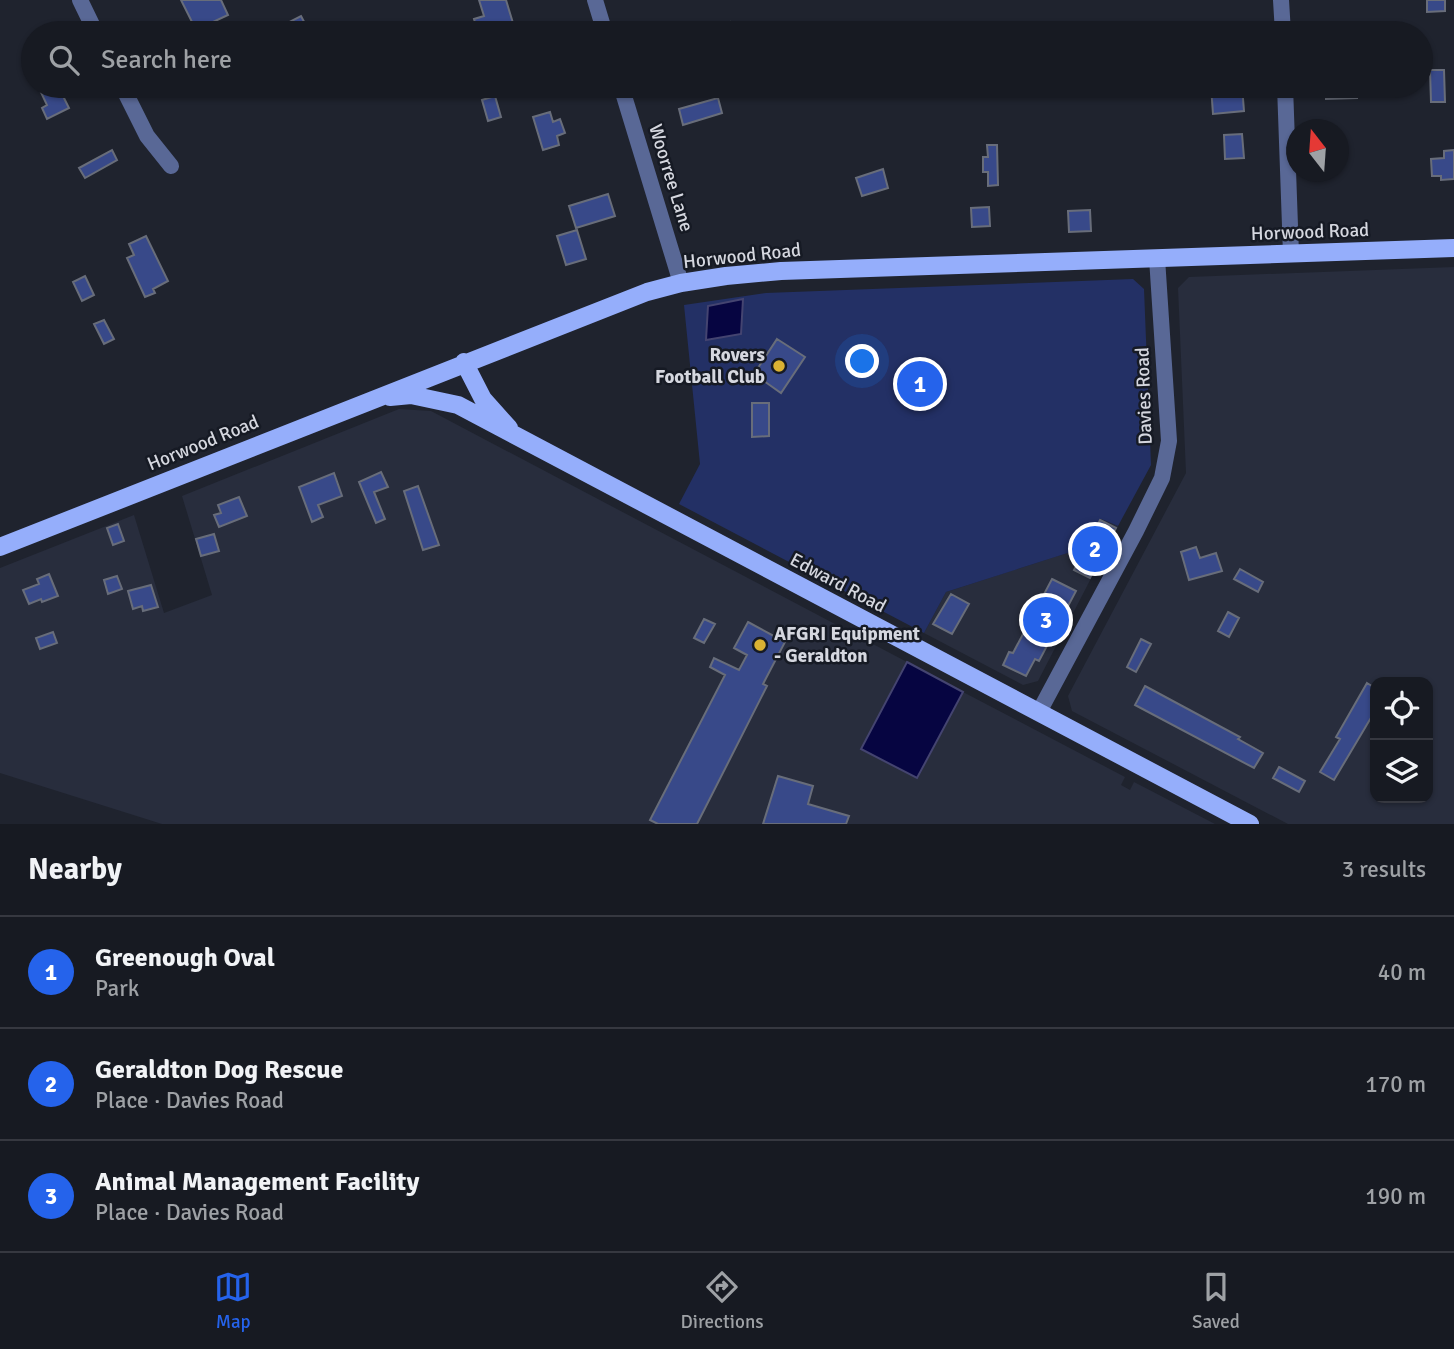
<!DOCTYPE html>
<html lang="en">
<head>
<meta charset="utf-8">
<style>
	:root { --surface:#171a22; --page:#24272f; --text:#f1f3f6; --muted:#9ea1a5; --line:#363840; --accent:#2563eb }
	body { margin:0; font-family:Signika,sans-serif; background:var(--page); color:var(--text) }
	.controls { position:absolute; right:21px; bottom:21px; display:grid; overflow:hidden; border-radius:14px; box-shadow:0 2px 5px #0004 }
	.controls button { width:63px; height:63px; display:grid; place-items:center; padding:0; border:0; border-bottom:2px solid var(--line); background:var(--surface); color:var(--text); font:35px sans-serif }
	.compass { position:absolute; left:1286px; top:119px; width:63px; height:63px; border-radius:50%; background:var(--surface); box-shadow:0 2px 5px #0004; rotate:343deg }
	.you { position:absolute; left:863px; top:362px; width:24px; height:24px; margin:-18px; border:5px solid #fff; border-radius:50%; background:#1a73e8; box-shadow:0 0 0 10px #1a73e833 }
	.badge { display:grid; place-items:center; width:46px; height:46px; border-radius:50%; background:var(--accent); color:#fff; font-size:23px; font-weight:700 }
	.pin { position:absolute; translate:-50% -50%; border:4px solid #fff; box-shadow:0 2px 7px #0006 }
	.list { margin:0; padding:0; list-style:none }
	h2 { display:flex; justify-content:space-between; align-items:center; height:91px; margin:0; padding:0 28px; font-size:30px }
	h2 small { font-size:23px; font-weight:400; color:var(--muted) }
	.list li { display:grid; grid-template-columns:46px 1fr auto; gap:21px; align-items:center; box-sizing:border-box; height:112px; padding:0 28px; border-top:2px solid var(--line) }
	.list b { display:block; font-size:26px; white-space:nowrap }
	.list p { margin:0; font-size:23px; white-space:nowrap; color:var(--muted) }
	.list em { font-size:23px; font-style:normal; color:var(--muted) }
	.icon { flex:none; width:38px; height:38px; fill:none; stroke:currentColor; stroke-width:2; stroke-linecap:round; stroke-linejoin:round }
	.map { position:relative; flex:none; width:1454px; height:824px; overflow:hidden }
	.search { position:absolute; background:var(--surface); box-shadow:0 2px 5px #0004; left:21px; right:21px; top:21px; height:77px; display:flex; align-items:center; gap:18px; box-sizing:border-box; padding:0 24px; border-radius:38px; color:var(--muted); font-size:26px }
	.sheet { height:427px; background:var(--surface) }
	nav { display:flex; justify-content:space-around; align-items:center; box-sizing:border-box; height:98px; border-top:2px solid var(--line); background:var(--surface); font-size:19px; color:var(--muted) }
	nav a { display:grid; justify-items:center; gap:4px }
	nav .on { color:var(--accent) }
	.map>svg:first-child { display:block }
</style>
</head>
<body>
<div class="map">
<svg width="1454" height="824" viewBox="0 0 1454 824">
	<rect width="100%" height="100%" fill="#1f232e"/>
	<!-- built -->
	<path fill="#282d3d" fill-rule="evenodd" d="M 1454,267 L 1454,824 L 1288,824 L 1072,711 L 1068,696 L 1186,473 L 1178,288 L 1189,277 ZM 1375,682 L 1428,682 L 1428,798 L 1375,798 Z
		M 399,409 L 431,411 L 907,662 L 861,749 L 918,778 L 963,692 L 1125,777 L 1121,785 L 1130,790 L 1134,782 L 1215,824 L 162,824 L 0,773 L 0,568 L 134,515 L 164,613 L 212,595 L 182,496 Z
		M 1101,519 L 1118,526 L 1038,681 L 1023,685 L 924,633 L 946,592 L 1076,550 Z"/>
	<!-- green -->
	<path fill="#233065" d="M 1133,279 L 1144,289 L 1151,465 L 1118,526 L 1101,519 L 1077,550 L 946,592 L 924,633 L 679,504 L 700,464 L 684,305 L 766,293 Z"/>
	<!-- water -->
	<path fill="#060541" stroke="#444470" stroke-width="2" d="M 743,299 L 741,334 L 706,340 L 708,306 Z
		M 907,662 L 963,692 L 917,778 L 861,749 Z"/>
	<!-- building -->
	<path fill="#384989" stroke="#686d7a" stroke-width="2" d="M 181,0 L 221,0 L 228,15 L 196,30 Z
		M 479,0 L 506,0 L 516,33 L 460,33 L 460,31 L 476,26 L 474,19 L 484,16 Z
		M 1427,0 L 1445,0 L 1445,11 L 1427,12 Z
		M 301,16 L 310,33 L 268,33 Z
		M 730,22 L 734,33 L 702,33 L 701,31 Z
		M 1430,70 L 1444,70 L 1445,102 L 1431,102 Z
		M 38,86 L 66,86 L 69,92 L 63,96 L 69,108 L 47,119 L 42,108 L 47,105 Z
		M 1211,86 L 1242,86 L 1244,111 L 1213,114 Z
		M 1326,86 L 1357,86 L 1357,98 L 1326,99 Z
		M 495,96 L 501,117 L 488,121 L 482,100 Z
		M 718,98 L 722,113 L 683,125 L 679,109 Z
		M 550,112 L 553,122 L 560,119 L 565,133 L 557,136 L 559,145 L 543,150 L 533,117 Z
		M 1242,134 L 1244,158 L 1225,159 L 1224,135 Z
		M 987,145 L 997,145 L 998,185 L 988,186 L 988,172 L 983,172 L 983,157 L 988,157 Z
		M 112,150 L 117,160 L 85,178 L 79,168 Z
		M 1454,150 L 1454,179 L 1441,180 L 1441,176 L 1432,176 L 1431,159 L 1444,158 L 1444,151 Z
		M 883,169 L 888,188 L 862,196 L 856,178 Z
		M 608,194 L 615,216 L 576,228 L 569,206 Z
		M 989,207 L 990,226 L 972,227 L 971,208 Z
		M 1090,210 L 1091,231 L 1069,232 L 1068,211 Z
		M 577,230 L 586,259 L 566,265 L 557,236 Z
		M 146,236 L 168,281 L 153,289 L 155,293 L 145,297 L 127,258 L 134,255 L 129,244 Z
		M 85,276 L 94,295 L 82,301 L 73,282 Z
		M 104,320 L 114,339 L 104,344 L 94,324 Z
		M 777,339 L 805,357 L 781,393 L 754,374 Z
		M 752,403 L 769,403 L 769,436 L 752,437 Z
		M 381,472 L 388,487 L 374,492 L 385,519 L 376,523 L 359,482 Z
		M 334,473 L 342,496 L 318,505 L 323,517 L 312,522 L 299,487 Z
		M 418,486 L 439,545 L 423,550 L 404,491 Z
		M 239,497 L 247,516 L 219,527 L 214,515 L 221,513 L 218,505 Z
		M 1100,520 L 1116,528 L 1090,578 L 1074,570 Z
		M 118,524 L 124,541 L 113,545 L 107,528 Z
		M 214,534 L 219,551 L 201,556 L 196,539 Z
		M 1196,547 L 1200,558 L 1216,553 L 1222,571 L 1189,580 L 1181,552 Z
		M 1240,569 L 1263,582 L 1258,592 L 1234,579 Z
		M 49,574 L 58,596 L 42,602 L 41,599 L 29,604 L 23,590 L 39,584 L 37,579 Z
		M 117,576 L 122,589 L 108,594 L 104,580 Z
		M 1052,579 L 1076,591 L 1039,661 L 1035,659 L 1026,676 L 1003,665 L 1009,652 L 1013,653 Z
		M 151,585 L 158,607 L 143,611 L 142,606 L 133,609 L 128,591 Z
		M 951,594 L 969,604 L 952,634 L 933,624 Z
		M 1228,612 L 1239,618 L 1229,637 L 1218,631 Z
		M 704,619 L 715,624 L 704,643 L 694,638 Z
		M 748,622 L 785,642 L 763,684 L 767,686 L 697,824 L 658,824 L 650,820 L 725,675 L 710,667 L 714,658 L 739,670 L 747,655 L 734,648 Z
		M 53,632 L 57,643 L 40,649 L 36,638 Z
		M 1141,639 L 1151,644 L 1136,672 L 1127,667 Z
		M 1367,683 L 1375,688 L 1375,711 L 1334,780 L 1320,772 L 1340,739 L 1336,737 Z
		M 1145,686 L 1240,737 L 1238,739 L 1263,753 L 1254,768 L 1135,705 Z
		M 1279,767 L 1305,781 L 1299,792 L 1273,778 Z
		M 778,776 L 813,786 L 808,804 L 849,816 L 846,824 L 763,824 Z"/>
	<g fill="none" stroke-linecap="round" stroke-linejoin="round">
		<!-- minor -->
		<path stroke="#596896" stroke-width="16" d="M 80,0 L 96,33
			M 595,0 L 605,33
			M 1281,0 L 1283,33
			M 122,86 L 147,136 L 171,166
			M 621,86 L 681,283
			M 1285,86 L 1291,254
			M 1039,712 L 1136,531 L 1162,478 L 1169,441 L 1157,258"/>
		<!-- major -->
		<path stroke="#95aefb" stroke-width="18" d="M 464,362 L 483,399 L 509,428
			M 390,397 L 411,395 L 458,405 L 1250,824
			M 0,547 L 647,292 L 681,283 L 726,276 L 781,271 L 1454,248"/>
	</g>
	<!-- markers -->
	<g fill="#dbb233" stroke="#161a24" stroke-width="2.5">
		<circle cx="779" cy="366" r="7"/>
		<circle cx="760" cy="645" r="7"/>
	</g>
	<g text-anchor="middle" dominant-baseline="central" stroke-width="5" stroke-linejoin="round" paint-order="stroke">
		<!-- street labels -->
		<g font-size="19" fill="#d5d7df" stroke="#161a24">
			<text transform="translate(671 178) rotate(73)">Woorree Lane</text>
			<text transform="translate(1310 232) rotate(-2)">Horwood Road</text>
			<text transform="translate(742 256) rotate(-6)">Horwood Road</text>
			<text transform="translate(1144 396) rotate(-92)">Davies Road</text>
			<text transform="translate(203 443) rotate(-22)">Horwood Road</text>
			<text transform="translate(838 583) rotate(28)">Edward Road</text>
		</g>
		<!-- poi labels -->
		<g font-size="19" font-weight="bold" fill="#d5d7df" stroke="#161a24" text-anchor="end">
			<text x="765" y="355">Rovers<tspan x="765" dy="22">Football Club</tspan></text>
			<text x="774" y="634" text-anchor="start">AFGRI Equipment<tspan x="774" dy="22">- Geraldton</tspan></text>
		</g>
	</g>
</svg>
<div class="controls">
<button><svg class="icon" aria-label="locate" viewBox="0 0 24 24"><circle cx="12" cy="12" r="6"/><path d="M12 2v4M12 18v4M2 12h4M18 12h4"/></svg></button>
<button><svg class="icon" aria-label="layers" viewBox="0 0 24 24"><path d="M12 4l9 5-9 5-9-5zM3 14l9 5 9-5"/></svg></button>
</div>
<svg class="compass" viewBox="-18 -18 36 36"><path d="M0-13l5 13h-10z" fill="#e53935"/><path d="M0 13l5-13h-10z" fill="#9ea1a5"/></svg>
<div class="you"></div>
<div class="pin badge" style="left:920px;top:384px">1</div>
<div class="pin badge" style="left:1095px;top:549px">2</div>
<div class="pin badge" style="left:1046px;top:620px">3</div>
<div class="search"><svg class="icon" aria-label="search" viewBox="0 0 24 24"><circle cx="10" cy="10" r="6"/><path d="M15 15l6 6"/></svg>Search here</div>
</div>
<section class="sheet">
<h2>Nearby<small>3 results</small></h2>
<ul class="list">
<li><span class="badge">1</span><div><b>Greenough Oval</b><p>Park</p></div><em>40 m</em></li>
<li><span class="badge">2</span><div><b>Geraldton Dog Rescue</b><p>Place · Davies Road</p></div><em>170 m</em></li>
<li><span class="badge">3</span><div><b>Animal Management Facility</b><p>Place · Davies Road</p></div><em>190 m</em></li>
</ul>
</section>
<nav>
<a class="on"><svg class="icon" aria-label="map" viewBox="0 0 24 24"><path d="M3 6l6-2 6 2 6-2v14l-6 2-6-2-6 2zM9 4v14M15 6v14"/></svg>Map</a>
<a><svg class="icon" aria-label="directions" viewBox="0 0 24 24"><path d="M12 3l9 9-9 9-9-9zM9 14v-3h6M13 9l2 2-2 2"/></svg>Directions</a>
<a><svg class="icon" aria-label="saved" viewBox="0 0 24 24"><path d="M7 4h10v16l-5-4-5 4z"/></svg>Saved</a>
</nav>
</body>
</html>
